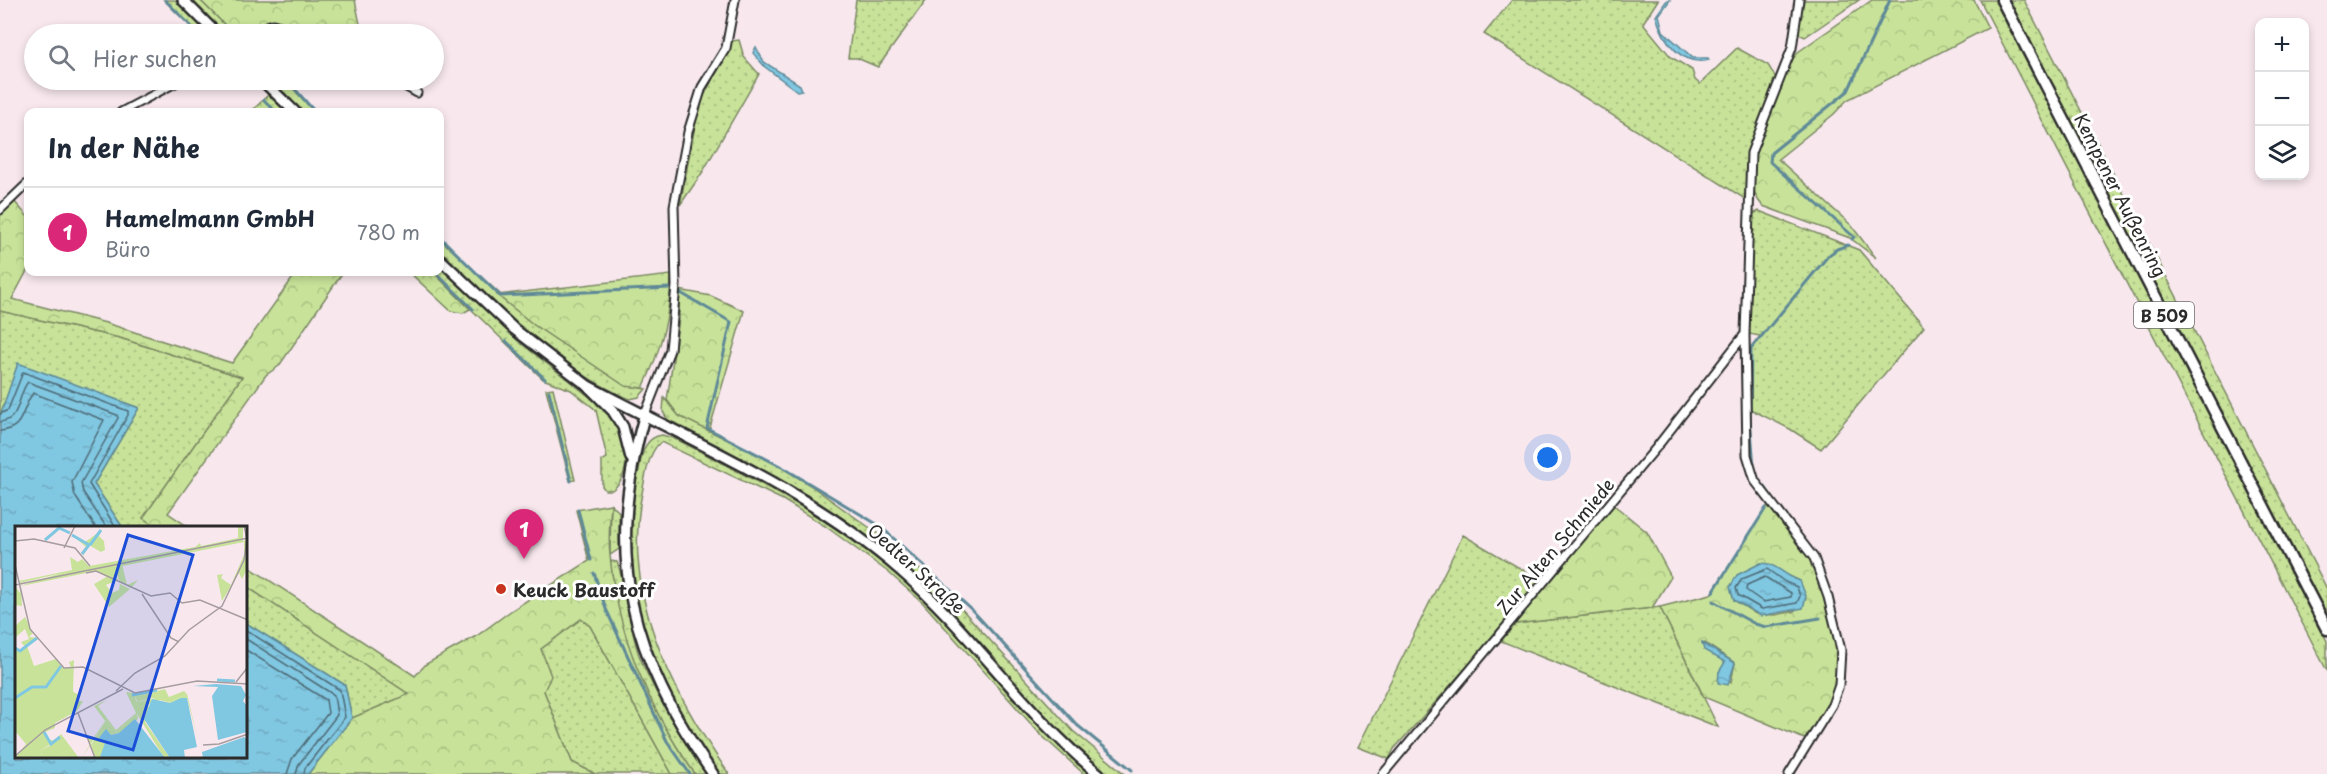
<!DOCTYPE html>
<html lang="de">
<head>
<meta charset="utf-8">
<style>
	:root { --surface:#fff; --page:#f6f6f7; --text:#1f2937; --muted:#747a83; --line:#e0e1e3; --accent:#db2777 }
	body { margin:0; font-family:"Playpen Sans",sans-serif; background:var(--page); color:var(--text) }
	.controls { position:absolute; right:18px; top:18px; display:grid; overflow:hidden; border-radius:12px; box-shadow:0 3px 9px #0003 }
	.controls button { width:54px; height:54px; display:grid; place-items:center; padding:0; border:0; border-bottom:2px solid var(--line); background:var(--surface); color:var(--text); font:30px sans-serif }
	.you { position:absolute; left:1548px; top:458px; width:21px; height:21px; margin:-15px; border:4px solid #fff; border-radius:50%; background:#1a73e8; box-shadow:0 0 0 9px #1a73e833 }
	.badge { display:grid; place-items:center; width:39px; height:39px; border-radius:50%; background:var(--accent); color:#fff; font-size:20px; font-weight:700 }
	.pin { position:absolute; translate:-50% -50px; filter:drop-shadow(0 2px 3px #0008) }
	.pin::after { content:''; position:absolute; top:32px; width:21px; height:18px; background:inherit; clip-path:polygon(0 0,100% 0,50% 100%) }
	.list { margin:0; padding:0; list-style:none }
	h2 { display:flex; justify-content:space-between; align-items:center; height:78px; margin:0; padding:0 24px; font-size:26px }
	h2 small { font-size:20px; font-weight:400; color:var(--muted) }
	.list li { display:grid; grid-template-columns:39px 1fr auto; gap:18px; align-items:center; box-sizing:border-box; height:90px; padding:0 24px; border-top:2px solid var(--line) }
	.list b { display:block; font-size:22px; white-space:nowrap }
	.list p { margin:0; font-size:20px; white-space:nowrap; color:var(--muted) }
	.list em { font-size:20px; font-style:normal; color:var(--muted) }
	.icon { flex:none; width:33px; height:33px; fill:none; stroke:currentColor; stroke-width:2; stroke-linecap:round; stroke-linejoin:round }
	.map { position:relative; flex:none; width:2327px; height:774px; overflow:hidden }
	.search { position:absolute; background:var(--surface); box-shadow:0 3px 9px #0003; left:24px; top:24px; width:420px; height:66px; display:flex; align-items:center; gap:15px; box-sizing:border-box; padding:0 21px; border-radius:33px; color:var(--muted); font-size:22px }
	.panel { position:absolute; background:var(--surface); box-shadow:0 3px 9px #0003; left:24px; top:108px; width:420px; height:168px; border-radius:12px }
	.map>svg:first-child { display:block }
</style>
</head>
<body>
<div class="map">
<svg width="2327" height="774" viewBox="0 0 2327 774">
	<defs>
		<pattern id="grass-dots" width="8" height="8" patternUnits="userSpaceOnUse" patternTransform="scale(1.5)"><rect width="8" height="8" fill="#c8e399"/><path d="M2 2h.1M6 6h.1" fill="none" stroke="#acc384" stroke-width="1.8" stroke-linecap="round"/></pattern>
		<pattern id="forest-crowns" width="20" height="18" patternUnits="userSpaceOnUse" patternTransform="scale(1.5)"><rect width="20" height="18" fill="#c8e399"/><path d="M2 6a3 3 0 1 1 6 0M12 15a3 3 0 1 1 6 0" fill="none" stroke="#acc384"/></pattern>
		<pattern id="water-ripples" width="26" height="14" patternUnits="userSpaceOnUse" patternTransform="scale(1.5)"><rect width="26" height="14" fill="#80c7e1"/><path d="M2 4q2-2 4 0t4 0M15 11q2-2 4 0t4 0" fill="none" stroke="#6fabc1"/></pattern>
	</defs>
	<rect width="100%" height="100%" fill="#f8e8ee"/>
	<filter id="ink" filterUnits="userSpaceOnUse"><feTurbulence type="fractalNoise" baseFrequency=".0167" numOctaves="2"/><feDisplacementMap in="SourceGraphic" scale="12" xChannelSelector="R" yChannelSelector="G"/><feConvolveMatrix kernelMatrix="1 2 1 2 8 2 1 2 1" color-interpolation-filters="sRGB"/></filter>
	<g filter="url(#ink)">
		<!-- grass -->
		<path fill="url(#grass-dots)" stroke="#7a8762" stroke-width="1.5" d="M 164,0 L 175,0 L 209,34 L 198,34 Z
			M 189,0 L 200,0 L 234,34 L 223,34 Z
			M 856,0 L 926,0 L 878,67 L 857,58 L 848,58 Z
			M 1512,0 L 1658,0 L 1643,23 L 1671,57 L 1692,70 L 1695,80 L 1700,84 L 1737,48 L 1768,65 L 1776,78 L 1748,153 L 1745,199 L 1484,34 Z
			M 1800,0 L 1859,0 L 1805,37 L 1799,34 Z
			M 1980,0 L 1997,0 L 2327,641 L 2327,671 Z
			M 2008,0 L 2024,0 L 2327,589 L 2327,618 Z
			M 739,40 L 744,57 L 759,74 L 702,173 L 680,205 L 698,110 C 706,85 724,66 732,41 Z
			M 267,80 L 286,80 L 314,112 L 299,112 Z
			M 269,94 L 286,112 L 251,112 Z
			M 1759,211 L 1859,250 L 1924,327 L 1821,449 L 1790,429 L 1750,409 L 1750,349 L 1760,336 L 1749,334 L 1751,215 Z
			M 440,239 L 534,325 L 625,385 L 646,389 L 639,397 L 630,399 C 561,371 492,304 440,252 Z
			M 440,266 L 518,341 L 613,415 C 625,437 635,472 612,490 L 605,490 L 602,486 L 602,461 L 607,458 L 596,410 L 571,390 L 543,379 L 433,272 L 440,272 Z
			M 0,311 L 120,338 L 242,377 L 143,518 L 158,528 L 123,528 L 94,484 L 139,408 L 18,364 L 0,416 Z
			M 553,388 L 575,480 L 570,481 L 546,389 Z
			M 664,398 L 679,416 L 776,464 L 810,485 L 891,543 L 958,605 L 1073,731 L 1125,774 L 1106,774 C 1036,718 983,643 920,581 C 848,511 756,465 668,420 L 663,412 Z
			M 662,435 L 676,439 C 764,484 849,528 921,596 C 952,625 979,659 1007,690 C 1034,720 1062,747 1091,774 L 1084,774 L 1040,734 L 923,603 L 888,572 L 825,526 L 783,500 L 661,442 C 649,451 646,473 643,488 C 620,593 671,691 729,774 L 719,774 C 659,687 609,582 638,474 C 642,457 642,438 662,435 Z
			M 611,504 L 619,512 L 619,549 L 610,555 Z
			M 1463,535 L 1535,577 L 1539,585 L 1394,749 L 1389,759 L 1358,747 Z
			M 610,561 L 617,562 C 628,591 628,624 639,655 C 656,698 682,737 708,774 L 695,774 C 663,730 628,665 618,612 C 614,595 613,578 610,561 Z
			M 246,586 L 410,694 L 352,718 L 345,685 L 246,623 Z
			M 1660,607 L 1718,727 L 1501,641 L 1515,624 Z
			M 581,619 L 590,626 L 672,774 L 595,774 L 572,762 L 544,691 L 541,649 Z"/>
		<!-- forest -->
		<path fill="url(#forest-crowns)" stroke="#7a8762" stroke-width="1.5" fill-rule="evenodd" d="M 200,0 L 355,0 L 362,34 C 348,34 329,38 315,34 C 278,23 283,15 243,31 L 243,34 L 234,34 Z
			M 1872,0 L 1974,0 L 1988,28 L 1847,100 L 1834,114 L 1778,159 L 1851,225 L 1876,258 L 1850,238 L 1763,206 C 1732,177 1776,98 1789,64 L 1798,52 Z
			M 14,201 L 28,217 L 28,269 L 12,299 L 106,323 L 232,363 L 297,272 L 343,272 L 279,366 L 266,375 L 168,513 L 190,528 L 158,528 L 143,518 L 242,377 L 120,338 L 0,311 L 0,214 Z
			M 409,272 L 433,272 L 470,309 L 463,313 L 451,311 Z
			M 671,275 C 670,316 661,350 643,388 L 625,386 L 534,325 L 497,295 Z
			M 679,290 L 711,296 L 744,311 L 709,431 L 679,416 L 667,400 L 679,319 Z
			M 611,504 C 610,521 608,538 610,555 C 617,634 649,710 695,774 L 672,774 L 590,626 L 581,619 L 541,649 L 551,676 L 544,691 L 572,762 L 595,774 L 308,774 L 352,718 L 409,694 L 246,586 L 246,565 L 415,676 L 426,664 L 478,635 L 512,610 L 589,561 L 576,510 Z
			M 1614,505 L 1647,532 L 1671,577 L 1652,608 L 1515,624 Z
			M 1768,505 C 1782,523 1798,541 1811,560 C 1831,592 1845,669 1829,704 C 1823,716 1814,728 1807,740 L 1704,697 L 1660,607 L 1711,594 ZM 1761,563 L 1800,581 L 1795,611 L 1775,615 L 1756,614 L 1734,600 L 1737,575 ZM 1705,643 L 1735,663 L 1731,682 L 1719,672 L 1725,665 L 1724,660 L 1702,644 Z"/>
		<!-- water -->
		<path fill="url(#water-ripples)" stroke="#5e8998" stroke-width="1.5" d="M 1667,0 L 1670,0 L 1659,15 L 1663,31 L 1693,58 L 1708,58 L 1709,60 C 1681,67 1663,40 1656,16 Z
			M 756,47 L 764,62 L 800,85 L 802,90 L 797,91 L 765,67 L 753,53 Z
			M 18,363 L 139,408 L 94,484 L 123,528 L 16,528 L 16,758 L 246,758 L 246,623 L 345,685 L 352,718 L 308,774 L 0,774 L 0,416 Z
			M 1761,563 C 1776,563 1786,577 1800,581 L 1806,596 L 1803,608 L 1761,616 L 1734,600 L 1730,587 L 1737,575 Z
			M 1702,643 L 1735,663 L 1728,685 L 1718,683 L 1719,672 L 1725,662 L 1704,650 Z"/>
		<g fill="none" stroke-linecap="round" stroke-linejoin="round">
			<!-- shore -->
			<path stroke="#4d6974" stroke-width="1.5" d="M 0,414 L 8,410 L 23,372 L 128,411 L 128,415 L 89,484 L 116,528
				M 0,422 C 22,420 17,394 28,382 L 117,415 L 118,418 L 81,483 L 83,492 L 107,528
				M 0,431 C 25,430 21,408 33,393 L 104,420 L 72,482 L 75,496 L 96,528
				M 1767,569 L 1785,582 L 1797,587 L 1800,596 L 1797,603 L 1762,609 L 1738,595 L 1736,588 L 1742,579 Z
				M 1765,577 L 1791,593 L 1791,597 L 1763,602 L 1746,590 L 1747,585 Z
				M 246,630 L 340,690 L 345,717 L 305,768 L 304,774
				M 246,639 L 334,695 L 337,715 L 299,764 L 296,774
				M 246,650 L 326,700 L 328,713 L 292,759 L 287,774"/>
			<!-- stream -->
			<path stroke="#5e8998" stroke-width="3" d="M 165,0 L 199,34
				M 287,80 L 315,112
				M 264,100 L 276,112
				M 440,237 L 500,296 L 670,288
				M 1852,239 L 1854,237 L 1770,162 L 1771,153 L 1848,91 L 1890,0
				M 435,272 L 473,309
				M 679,292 L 731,322 L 707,428 L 782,467 L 880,526 L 972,610 L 1077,725 L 1132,770
				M 506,341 L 545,379
				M 549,391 L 571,481
				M 1754,467 L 1750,417 L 1751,349 L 1828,256 L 1837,249 L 1848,245
				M 1765,487 L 1772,497
				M 578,510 L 591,560
				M 594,573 L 606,609 L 667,741 L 690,774
				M 1713,592 L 1766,508
				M 1713,601 L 1755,624 L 1766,627 L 1820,618"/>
			<!-- street casing -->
			<g stroke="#2b2b2b" stroke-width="11">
				<path id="street" d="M 247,34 L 273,24 L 309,34
					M 394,80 L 417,93
					M 121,112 L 181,80
					M 0,210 L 28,183
					M 644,417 L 670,350 L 676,286 L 674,206 L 688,132 L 702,87 L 726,48 L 735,0
					M 1383,774 L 1656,448 L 1745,334
					M 1789,774 L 1832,705 L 1839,685 L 1841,650 L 1828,597 L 1814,558 L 1755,481 L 1747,455 L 1745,334 L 1751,153 L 1792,48 L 1799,0"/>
			</g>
			<!-- secondary casing -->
			<g stroke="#2b2b2b" stroke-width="14">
				<path id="secondary" d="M 183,0 L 217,34
					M 262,80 L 295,112
					M 440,259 L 514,329 L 588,386 L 613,411 L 623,427 L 631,458
					M 588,386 C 695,443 808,490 900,570 C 972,632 1025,714 1099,774
					M 644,417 C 604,560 630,654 713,774"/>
			</g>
			<!-- primary casing -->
			<g stroke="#2b2b2b" stroke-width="15">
				<path id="primary" d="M 2002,0 L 2327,629"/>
			</g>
			<!-- street -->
			<use href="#street" stroke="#fff" stroke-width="7"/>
			<!-- secondary -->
			<use href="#secondary" stroke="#fff" stroke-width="9"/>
			<!-- primary -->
			<use href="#primary" stroke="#fff" stroke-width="10"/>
		</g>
	</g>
	<!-- markers -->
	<circle fill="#c8321e" stroke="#fff" stroke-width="2" cx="501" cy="589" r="6"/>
	<g text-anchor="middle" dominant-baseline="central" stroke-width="6" stroke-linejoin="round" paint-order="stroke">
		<!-- shield labels -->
		<rect fill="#fff" stroke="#6b6b6b" stroke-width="1.5" x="2134" y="302" width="60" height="26" rx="4.5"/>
		<g font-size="16" font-weight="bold" fill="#2b2b2b">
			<text x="2164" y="315">B 509</text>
		</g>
		<!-- street labels -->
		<g font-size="18" fill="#2b2b2b" stroke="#fff">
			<text transform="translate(2121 195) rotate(63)">Kempener Außenring</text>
			<text transform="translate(1555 546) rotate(-50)">Zur Alten Schmiede</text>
			<text transform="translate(917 568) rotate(42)">Oedter Straße</text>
		</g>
		<!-- poi labels -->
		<g font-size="18" font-weight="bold" fill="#2b2b2b" stroke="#fff" text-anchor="start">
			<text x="513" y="589">Keuck Baustoff</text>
		</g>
	</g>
	<!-- overview -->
	<g transform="translate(15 526)">
		<rect width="232" height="232" fill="#f8e8ee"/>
		<path d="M 223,0 L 228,0 L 228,15 L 232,14 L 232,43 L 227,53 L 224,47 L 207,75 L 202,49 L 208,48 L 206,52 L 216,59 L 229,29 L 229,16 L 6,60 L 7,80 L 0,79 L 0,60 L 5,67 L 5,60 L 43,48 L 5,57 L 4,55 L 57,44 L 55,31 L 63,36 L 67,33 L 74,40 L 180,21 L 185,17 L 186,20 L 223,12 ZM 87,4 L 84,10 L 89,15 L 90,24 L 86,26 L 74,19 L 67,32 L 71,21 L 56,8 L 70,16 ZM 100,46 L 103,54 L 91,59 L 97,67 L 104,64 L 105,58 L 115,63 L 94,81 L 79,58 ZM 10,91 L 18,107 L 14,111 L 23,112 L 12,120 L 19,140 L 41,133 L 48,142 L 56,142 L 54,136 L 59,134 L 58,167 L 40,196 L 40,202 L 30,206 L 36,217 L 46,208 L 64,232 L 52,232 L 41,215 L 26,224 L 27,232 L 0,232 L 11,218 L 0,205 L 0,122 L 5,124 L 10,121 L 6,116 L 14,113 L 10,103 L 1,111 L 0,100 ZM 150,163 L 154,171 L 169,165 L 172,168 L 155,176 L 137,172 L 122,176 L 121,171 ZM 122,188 L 123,193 L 104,207 L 96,209 L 91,204 L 85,212 L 91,217 L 86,232 L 80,232 L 76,219 L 91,194 L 101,206 Z" fill="#c8e399"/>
		<path d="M 107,38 L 112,59 L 123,54 L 116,62 L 105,56 L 101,46 L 93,52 L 79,43 ZM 42,135 L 48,142 L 56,143 L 48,160 L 64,169 L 61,175 L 68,175 L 62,185 L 40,197 L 39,184 L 30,186 L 31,191 L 23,195 L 9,167 L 0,175 L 0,163 L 9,154 L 8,145 ZM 149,162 L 120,172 L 122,176 L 142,172 L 155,176 L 172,168 L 182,210 L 172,172 L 155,177 L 145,174 L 133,179 L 136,185 L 130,196 L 155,232 L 148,230 L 122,188 L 101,206 L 91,194 L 67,232 L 75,218 L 71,209 L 79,211 L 90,195 L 79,180 L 92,174 L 83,180 L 101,204 L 121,187 L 111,166 L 126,168 ZM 35,214 L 42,215 L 52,232 L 27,232 L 26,224 L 36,219 Z" fill="#c8e399"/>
		<path d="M 201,158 L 226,160 L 231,169 L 228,175 L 232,180 L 232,206 L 203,214 L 197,170 L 203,161 L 178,160 ZM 166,172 L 172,172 L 182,221 L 169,224 L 170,232 L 155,232 L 129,193 L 137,173 L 155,177 ZM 120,193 L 150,232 L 85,231 L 90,217 L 84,212 L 91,203 L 96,209 L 104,207 ZM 229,211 L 232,213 L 232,232 L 188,232 L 187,226 Z" fill="#80c7e1"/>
		<path fill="none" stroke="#80c7e1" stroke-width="3" d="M 57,9 L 74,19 L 67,28M 30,14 L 44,2 L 55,7M 75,19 L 86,4M 0,122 L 5,125 L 22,112M 202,154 L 220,155M 117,169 L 142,164M 0,172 L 17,161 L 31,161 L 46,140M 29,206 L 36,218 L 45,211"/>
		<path fill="none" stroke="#a69ca0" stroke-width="1.5" d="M 0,15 L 19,13 L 60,22 L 75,40M 49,22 L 60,0M 0,39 L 15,103 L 49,142 L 68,141 L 120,167 L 182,155 L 233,158M 71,47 L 81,45 L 136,70 L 155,67 L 167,77 L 185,74 L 233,94M 0,59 L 233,12M 127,68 L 156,112 L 164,116M 221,156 L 233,141M 101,165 L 120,147 L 150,130 L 174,104 L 207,80 L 229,34 L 232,13 L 229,0M 63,187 L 80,232M 188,219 L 204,218 L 233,208M 0,230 L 30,204 L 108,163"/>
		<path fill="#1d4ed8" fill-opacity="0.15" stroke="#1d4ed8" stroke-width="3" d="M 113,9 L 178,29 L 118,224 L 53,205 Z"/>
		<rect width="232" height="232" fill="none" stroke="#2b2b2b" stroke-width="3"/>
	</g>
</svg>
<div class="controls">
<button>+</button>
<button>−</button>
<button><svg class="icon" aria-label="layers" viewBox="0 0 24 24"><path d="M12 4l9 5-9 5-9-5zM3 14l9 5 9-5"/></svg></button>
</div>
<div class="you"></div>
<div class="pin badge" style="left:524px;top:559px">1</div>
<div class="search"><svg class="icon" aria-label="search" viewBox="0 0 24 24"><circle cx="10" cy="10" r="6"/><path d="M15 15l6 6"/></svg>Hier suchen</div>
<section class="panel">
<h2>In der Nähe<small></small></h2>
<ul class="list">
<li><span class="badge">1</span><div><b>Hamelmann GmbH</b><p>Büro</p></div><em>780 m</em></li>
</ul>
</section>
</div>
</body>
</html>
